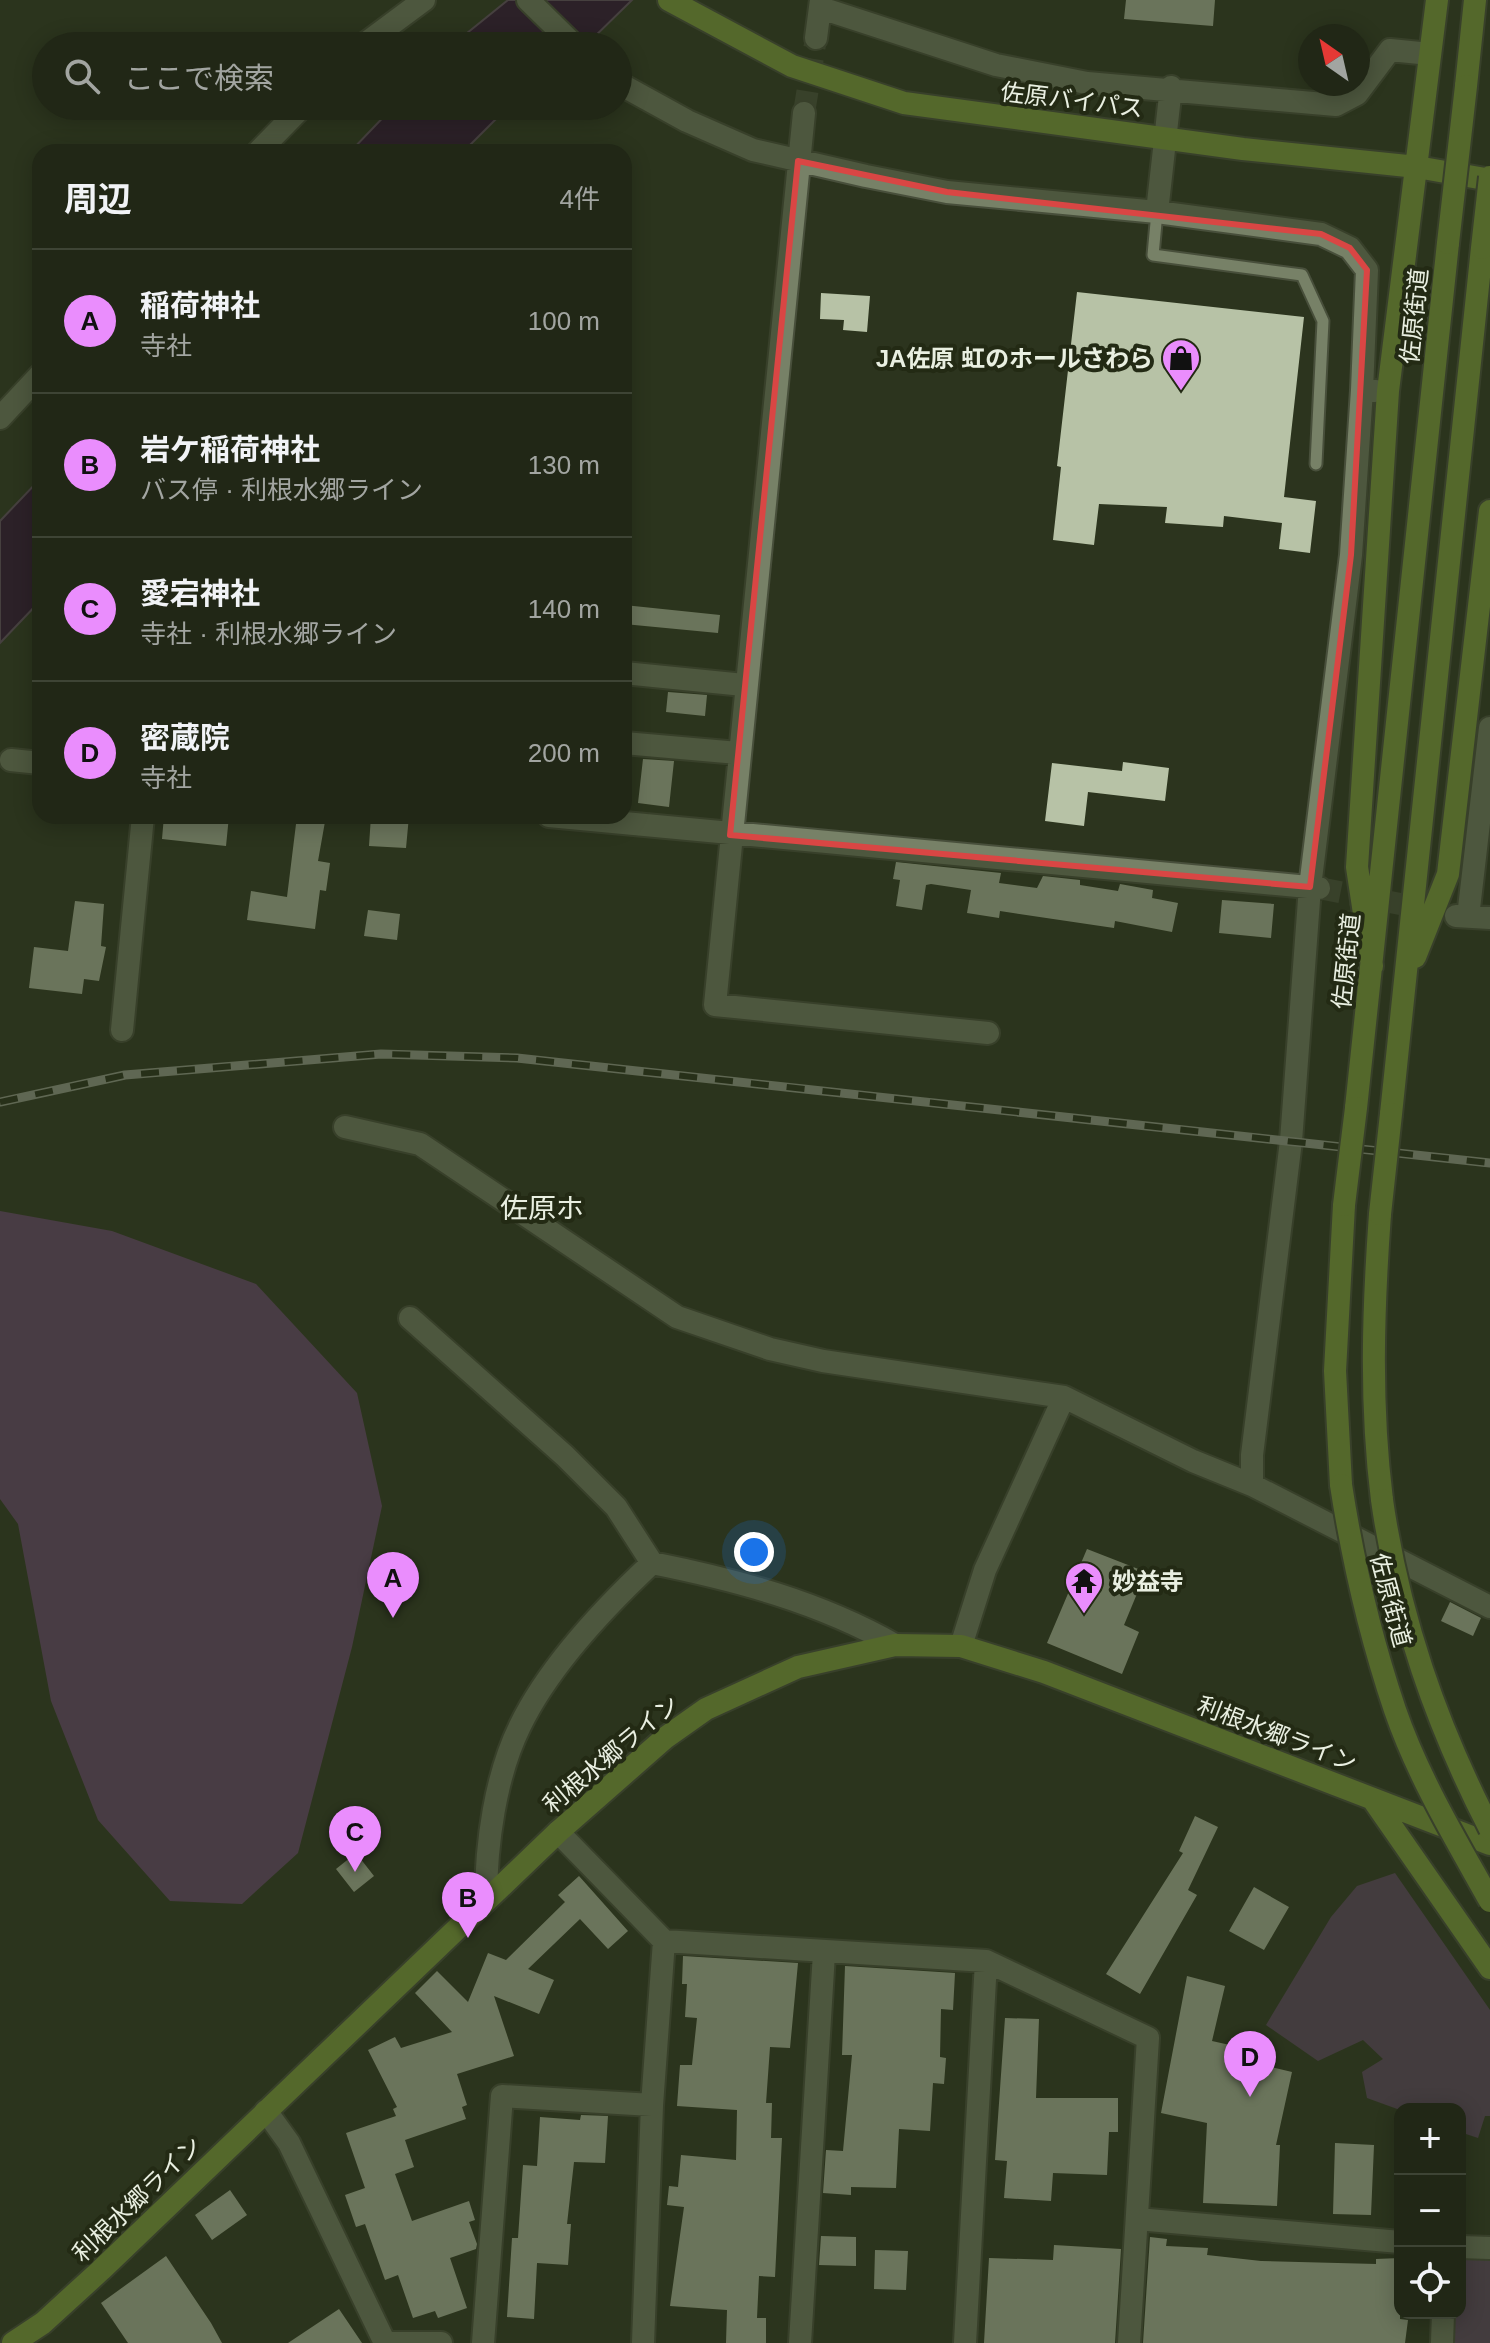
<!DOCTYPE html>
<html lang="ja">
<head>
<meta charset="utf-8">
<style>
	:root { --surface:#212716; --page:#292f1f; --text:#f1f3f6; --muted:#a2a5a1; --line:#3e4435; --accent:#ea8dfd }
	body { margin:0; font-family:Helvetica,"Noto Sans JP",sans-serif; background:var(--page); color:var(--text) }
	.controls { position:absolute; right:24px; bottom:24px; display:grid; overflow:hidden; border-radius:16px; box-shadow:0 4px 20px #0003 }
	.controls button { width:72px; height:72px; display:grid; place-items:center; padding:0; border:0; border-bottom:2px solid var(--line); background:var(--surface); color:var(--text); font:40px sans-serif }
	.compass { position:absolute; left:1298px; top:24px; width:72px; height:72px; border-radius:50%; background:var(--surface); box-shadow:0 4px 20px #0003; rotate:326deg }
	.you { position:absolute; left:754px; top:1552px; width:28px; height:28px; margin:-20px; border:6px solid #fff; border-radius:50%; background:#1a73e8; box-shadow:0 0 0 12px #1a73e833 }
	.badge { display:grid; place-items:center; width:52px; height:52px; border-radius:50%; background:var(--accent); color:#111; font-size:26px; font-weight:700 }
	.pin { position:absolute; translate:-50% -66px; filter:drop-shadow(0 2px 4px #0008) }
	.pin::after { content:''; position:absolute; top:42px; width:28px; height:24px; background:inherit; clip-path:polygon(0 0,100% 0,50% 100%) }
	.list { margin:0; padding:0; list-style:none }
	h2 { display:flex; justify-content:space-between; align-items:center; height:104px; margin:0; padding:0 32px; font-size:34px }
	h2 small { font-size:26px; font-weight:400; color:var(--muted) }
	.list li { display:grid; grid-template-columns:52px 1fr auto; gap:24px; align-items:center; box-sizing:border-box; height:144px; padding:0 32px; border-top:2px solid var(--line) }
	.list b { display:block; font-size:30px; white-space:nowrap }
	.list p { margin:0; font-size:26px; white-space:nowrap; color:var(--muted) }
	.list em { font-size:26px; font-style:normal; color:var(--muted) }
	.icon { flex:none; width:44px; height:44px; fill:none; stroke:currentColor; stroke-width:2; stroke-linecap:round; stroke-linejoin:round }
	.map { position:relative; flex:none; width:1490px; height:2343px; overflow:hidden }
	.search { position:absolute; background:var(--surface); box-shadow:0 4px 20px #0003; left:32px; top:32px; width:600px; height:88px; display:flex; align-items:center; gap:20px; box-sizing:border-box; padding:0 28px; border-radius:44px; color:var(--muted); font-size:30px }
	.panel { position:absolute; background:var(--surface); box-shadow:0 4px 20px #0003; left:32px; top:144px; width:600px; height:680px; border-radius:24px }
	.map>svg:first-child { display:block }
</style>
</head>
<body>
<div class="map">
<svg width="1490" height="2343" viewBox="0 0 1490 2343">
	<rect width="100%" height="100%" fill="#2c341e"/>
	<!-- green -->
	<path fill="#604666" d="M 1395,1873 L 1490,2010 L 1490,2116 L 1485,2116 L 1478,2138 L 1460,2132 L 1460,2109 L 1400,2110 L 1367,2098 L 1362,2072 L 1383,2059 L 1363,2040 L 1318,2061 L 1266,2025 L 1331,1917 L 1357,1886 Z
		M 1460,2247 L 1490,2248 L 1490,2343 L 1442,2343 L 1443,2313 L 1460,2313 Z"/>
	<!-- forest -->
	<path fill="#6c4673" d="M 0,1211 L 112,1231 L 256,1284 L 357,1393 L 382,1506 L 352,1647 L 298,1853 L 242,1904 L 170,1901 L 98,1820 L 51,1701 L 18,1524 L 0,1499 Z"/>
	<!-- water -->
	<path fill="#2e0a35" stroke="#664f69" stroke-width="2" d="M 508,0 L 632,0 L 585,46 L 451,46 Z
		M 394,106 L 509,106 L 463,152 L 350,152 Z
		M 40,479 L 40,601 L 0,643 L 0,521 Z"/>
	<!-- building -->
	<path fill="#b7c2a6" d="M 1126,0 L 1215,0 L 1213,26 L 1124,19 Z
		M 1077,292 L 1304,317 L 1284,497 L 1316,501 L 1310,553 L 1279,549 L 1282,523 L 1224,516 L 1223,527 L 1165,523 L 1167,507 L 1099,504 L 1094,545 L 1053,540 L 1061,467 L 1057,466 Z
		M 821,293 L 870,296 L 867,332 L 843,330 L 844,320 L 820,319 Z
		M 624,605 L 720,615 L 718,633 L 624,624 Z
		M 668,692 L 707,695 L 705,716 L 666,712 Z
		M 643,759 L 674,761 L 669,807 L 638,803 Z
		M 1123,762 L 1169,768 L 1165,801 L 1088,792 L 1084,826 L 1045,821 L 1052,763 L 1122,771 Z
		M 164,816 L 229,816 L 226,846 L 162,839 Z
		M 297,816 L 326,816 L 318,861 L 330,863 L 326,891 L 320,890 L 315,929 L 247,920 L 251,891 L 287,897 Z
		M 371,816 L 409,816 L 406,848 L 369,846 Z
		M 896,862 L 1001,873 L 999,883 L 1037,888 L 1043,876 L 1080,880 L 1080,885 L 1118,891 L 1120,884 L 1153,890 L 1152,898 L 1178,903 L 1172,932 L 1115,921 L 1114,928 L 1000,911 L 999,918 L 967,913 L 971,890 L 931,884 L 926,885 L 922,910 L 896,906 L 900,880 L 893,879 Z
		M 1222,900 L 1274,904 L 1271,938 L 1219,933 Z
		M 75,901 L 104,904 L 101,946 L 106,947 L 99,981 L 84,979 L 82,994 L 29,988 L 34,947 L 68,951 Z
		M 368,910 L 400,914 L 397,940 L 364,936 Z
		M 1087,1549 L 1146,1572 L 1124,1625 L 1139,1632 L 1122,1674 L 1047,1643 Z
		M 1450,1602 L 1481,1618 L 1473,1636 L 1441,1621 Z
		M 1195,1816 L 1218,1827 L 1188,1890 L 1197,1895 L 1140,1994 L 1106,1974 L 1183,1853 L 1179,1851 Z
		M 356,1853 L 374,1876 L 354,1892 L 336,1869 Z
		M 579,1876 L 628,1931 L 608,1949 L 580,1919 L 528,1969 L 554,1980 L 539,2014 L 494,1996 L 514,2056 L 457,2074 L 467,2105 L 462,2107 L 466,2119 L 405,2140 L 414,2167 L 395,2174 L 412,2221 L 469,2201 L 475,2220 L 469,2222 L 477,2244 L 476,2249 L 450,2258 L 467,2308 L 438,2318 L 435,2311 L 413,2318 L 398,2275 L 385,2280 L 365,2224 L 356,2227 L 345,2195 L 365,2188 L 346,2133 L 396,2116 L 393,2109 L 397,2107 L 368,2050 L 395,2037 L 401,2048 L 452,2032 L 415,1993 L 437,1971 L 468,2002 L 488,1953 L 506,1960 L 565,1902 L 558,1895 Z
		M 1254,1887 L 1289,1907 L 1264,1950 L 1229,1931 Z
		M 683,1956 L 798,1963 L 790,2048 L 770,2047 L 766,2103 L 772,2103 L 771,2138 L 782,2138 L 775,2277 L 759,2276 L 757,2318 L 766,2318 L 766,2343 L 726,2343 L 727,2310 L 670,2306 L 684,2207 L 667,2205 L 669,2186 L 678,2187 L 681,2155 L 736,2160 L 737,2110 L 677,2106 L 680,2065 L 692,2065 L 697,2018 L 685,2017 L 687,1984 L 682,1984 Z
		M 845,1966 L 955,1973 L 953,2010 L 941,2009 L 940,2057 L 946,2058 L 944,2084 L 933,2083 L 930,2131 L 899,2129 L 896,2188 L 851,2187 L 851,2195 L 823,2193 L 826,2150 L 843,2151 L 852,2055 L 842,2055 Z
		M 1187,1976 L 1225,1986 L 1212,2041 L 1274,2055 L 1271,2067 L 1292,2072 L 1276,2145 L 1280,2145 L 1277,2206 L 1203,2203 L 1207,2123 L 1161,2113 Z
		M 1005,2018 L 1039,2019 L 1036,2098 L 1118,2098 L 1118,2132 L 1109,2132 L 1107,2175 L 1053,2173 L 1051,2201 L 1004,2198 L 1007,2161 L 995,2160 Z
		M 581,2115 L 608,2116 L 605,2163 L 574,2162 L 567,2224 L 571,2224 L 568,2265 L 537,2263 L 534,2319 L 507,2317 L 512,2238 L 518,2238 L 523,2165 L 537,2166 L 540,2117 L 580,2120 Z
		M 1335,2143 L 1374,2145 L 1371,2215 L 1333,2214 Z
		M 230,2190 L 247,2215 L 212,2240 L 195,2215 Z
		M 821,2236 L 856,2237 L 856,2266 L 819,2265 Z
		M 1150,2237 L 1167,2239 L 1166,2246 L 1208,2248 L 1207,2255 L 1261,2261 L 1376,2264 L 1376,2259 L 1400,2258 L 1400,2319 L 1408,2320 L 1405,2343 L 1143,2343 Z
		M 1054,2245 L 1121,2249 L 1115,2343 L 984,2343 L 989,2258 L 1053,2260 Z
		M 875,2250 L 908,2251 L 906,2290 L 874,2289 Z
		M 166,2256 L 211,2323 L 222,2343 L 128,2343 L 101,2303 Z
		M 339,2309 L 362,2343 L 288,2343 Z"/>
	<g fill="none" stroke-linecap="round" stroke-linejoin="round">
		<!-- minor-tunnel -->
		<path stroke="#48503b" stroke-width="22" stroke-dasharray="22 11" stroke-linecap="butt" d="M 804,113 L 816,38
			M 1319,888 L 1431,910"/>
		<!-- service casing -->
		<g stroke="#484f3b" stroke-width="15">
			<path id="service" d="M 1157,212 L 1153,255 L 1302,275 L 1323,321 L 1316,464"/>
		</g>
		<!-- minor casing -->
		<g stroke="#484f3b" stroke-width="26">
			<path id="minor" d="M 528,0 L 575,46
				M 821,8 L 996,65 L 1087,83 L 1336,105 L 1357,94 L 1390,50 L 1430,54
				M 816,38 L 821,0
				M 362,46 L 424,0
				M 618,83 L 687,121 L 753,150 L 866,176 L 947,192 L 1157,212 L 1321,234 L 1350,248 L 1367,270 L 1362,390 L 1375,391
				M 804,113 L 715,1005 L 988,1033
				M 258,152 L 303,106
				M 1157,212 L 1171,87
				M 1362,390 L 1351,555 L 1310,887 L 1291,1141 L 1252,1455 L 1252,1485 L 1490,1607
				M 0,418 L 40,375
				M 624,673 L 744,685
				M 624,743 L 738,753
				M 11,760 L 40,763
				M 549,816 L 1319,888
				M 1456,916 L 1490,918
				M 1468,917 L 1490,728
				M 122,1030 L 143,816
				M 345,1127 L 420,1144 L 677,1317 L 770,1349 L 823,1361 L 1064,1397 L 1193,1461 L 1252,1485
				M 410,1318 L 565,1456 L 616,1507 L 652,1563
				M 961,1646 L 985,1570 L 1064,1397
				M 558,1832 L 664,1941 L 652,2105 L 643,2343
				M 486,1901 C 486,1844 495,1777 520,1726 C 548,1668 605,1607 652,1563 C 737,1580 819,1602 895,1645
				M 664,1941 L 986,1961 L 1148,2038 L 1129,2343
				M 385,2343 L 441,2343
				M 483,2343 L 502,2096 L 652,2105
				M 800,2343 L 824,1953
				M 965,2343 L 986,1961
				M 1442,2343 L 1443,2313"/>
		</g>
		<!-- tertiary casing -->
		<g stroke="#484f3b" stroke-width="26">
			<path id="tertiary" d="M 266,2111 L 289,2143 L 385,2343
				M 1137,2219 L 1400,2242
				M 1460,2247 L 1490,2248"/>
		</g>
		<!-- trunk casing -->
		<g stroke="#484f3b" stroke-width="26">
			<path id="trunk" d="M 669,0 L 792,66 L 904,103 L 1243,149 L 1417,167 L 1490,180
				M 1466,86 L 1475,0
				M 1415,957 L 1448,874 L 1490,511
				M 1372,966 L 1357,867 L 1388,391 L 1437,0
				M 1356,1108 L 1448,243
				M 1391,1114 L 1482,248
				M 1380,1214 C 1373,1311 1370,1404 1382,1500
				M 1341,1485 L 1335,1371 L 1344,1205
				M 1374,1801 L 1490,1968
				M 13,2343 L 43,2323 L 101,2270 L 558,1832 L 665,1738 L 706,1709 L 798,1667 L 895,1645 L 961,1646 L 1044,1672 L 1490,1844"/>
		</g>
		<!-- service -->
		<use href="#service" stroke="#778167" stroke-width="11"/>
		<!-- minor -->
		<use href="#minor" stroke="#778167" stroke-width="22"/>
		<!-- tertiary -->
		<use href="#tertiary" stroke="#778167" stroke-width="22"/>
		<!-- trunk -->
		<use href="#trunk" stroke="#86a63c" stroke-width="22"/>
		<!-- rail casing -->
		<g stroke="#9ea594" stroke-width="9">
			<path id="rail" d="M 0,1102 L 125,1075 L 381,1054 L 517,1058 L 1490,1163"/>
		</g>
		<!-- rail -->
		<use href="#rail" stroke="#232a14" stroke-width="6" stroke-dasharray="18" stroke-linecap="butt"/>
		<!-- trunk-bridge casing -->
		<g stroke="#484f3b" stroke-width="26" stroke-linecap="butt">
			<path id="trunk-bridge" d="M 1448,243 L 1466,86
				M 1482,248 L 1490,177
				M 1344,1205 L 1356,1108
				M 1380,1214 L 1391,1114
				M 1341,1485 C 1353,1562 1370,1636 1395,1710 C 1418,1777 1456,1840 1490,1901
				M 1382,1500 C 1399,1618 1436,1724 1490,1829"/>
		</g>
		<!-- trunk-bridge -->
		<use href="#trunk-bridge" stroke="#86a63c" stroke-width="22"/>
	</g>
	<!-- marked area -->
	<path d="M0 0H1490V2343H0ZM 798,161 L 947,192 L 1321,234 L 1350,248 L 1367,270 L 1351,555 L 1310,887 L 730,835 Z" fill="#2c341e" fill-opacity=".55" fill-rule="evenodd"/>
	<path fill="none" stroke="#d94644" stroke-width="6" stroke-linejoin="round" d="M 798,161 L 947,192 L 1321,234 L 1350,248 L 1367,270 L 1351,555 L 1310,887 L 730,835 Z"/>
	<!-- icons -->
	<defs>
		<g id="shop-pin" transform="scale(2)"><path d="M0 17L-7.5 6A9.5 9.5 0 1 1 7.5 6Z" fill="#ea8dfd" stroke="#232a14"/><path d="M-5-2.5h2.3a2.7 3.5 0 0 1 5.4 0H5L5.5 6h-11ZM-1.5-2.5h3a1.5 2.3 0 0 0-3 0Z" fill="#111"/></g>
		<g id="temple-pin" transform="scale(2)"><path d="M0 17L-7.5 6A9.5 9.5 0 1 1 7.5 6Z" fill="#ea8dfd" stroke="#232a14"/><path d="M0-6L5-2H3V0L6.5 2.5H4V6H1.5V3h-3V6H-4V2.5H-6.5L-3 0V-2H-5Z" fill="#111"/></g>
	</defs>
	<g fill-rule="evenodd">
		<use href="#shop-pin" x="1181" y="358"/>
		<use href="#temple-pin" x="1084" y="1581"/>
	</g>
	<g text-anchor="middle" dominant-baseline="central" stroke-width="8" stroke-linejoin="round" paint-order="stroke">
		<!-- street labels -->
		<g font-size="24" fill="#e9efe1" stroke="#232a14">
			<text transform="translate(1072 100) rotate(7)">佐原バイパス</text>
			<text transform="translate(1414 316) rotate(-84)">佐原街道</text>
			<text transform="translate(1346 961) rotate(-84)">佐原街道</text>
			<text transform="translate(1391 1600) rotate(75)">佐原街道</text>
			<text transform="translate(1277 1734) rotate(21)">利根水郷ライン</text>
			<text transform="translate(611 1754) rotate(-40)">利根水郷ライン</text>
			<text transform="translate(137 2199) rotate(-44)">利根水郷ライン</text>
		</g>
		<!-- poi labels -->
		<g font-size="24" font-weight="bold" fill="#e9efe1" stroke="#232a14" text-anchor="end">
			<text x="1153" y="358">JA佐原 虹のホールさわら</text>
			<text x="1112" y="1581" text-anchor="start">妙益寺</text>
		</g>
		<!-- quarter labels -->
		<g font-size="28" fill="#e9efe1" stroke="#232a14">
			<text x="542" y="1208">佐原ホ</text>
		</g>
	</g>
</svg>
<div class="controls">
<button>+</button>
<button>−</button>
<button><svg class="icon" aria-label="locate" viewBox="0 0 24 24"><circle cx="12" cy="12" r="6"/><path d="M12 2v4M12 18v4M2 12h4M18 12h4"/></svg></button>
</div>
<svg class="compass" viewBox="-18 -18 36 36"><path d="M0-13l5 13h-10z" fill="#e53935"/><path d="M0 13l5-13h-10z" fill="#a2a5a1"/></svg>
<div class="you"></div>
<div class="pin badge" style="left:393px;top:1618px">A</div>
<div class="pin badge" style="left:468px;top:1938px">B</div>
<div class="pin badge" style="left:355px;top:1872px">C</div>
<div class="pin badge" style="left:1250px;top:2097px">D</div>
<div class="search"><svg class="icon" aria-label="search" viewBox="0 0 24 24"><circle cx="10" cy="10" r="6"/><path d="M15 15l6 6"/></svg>ここで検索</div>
<section class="panel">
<h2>周辺<small>4件</small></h2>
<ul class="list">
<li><span class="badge">A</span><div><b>稲荷神社</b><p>寺社</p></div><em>100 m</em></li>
<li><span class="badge">B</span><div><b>岩ケ稲荷神社</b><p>バス停 · 利根水郷ライン</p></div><em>130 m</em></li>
<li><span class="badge">C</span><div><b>愛宕神社</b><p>寺社 · 利根水郷ライン</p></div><em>140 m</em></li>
<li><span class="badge">D</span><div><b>密蔵院</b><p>寺社</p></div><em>200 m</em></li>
</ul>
</section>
</div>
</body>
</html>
